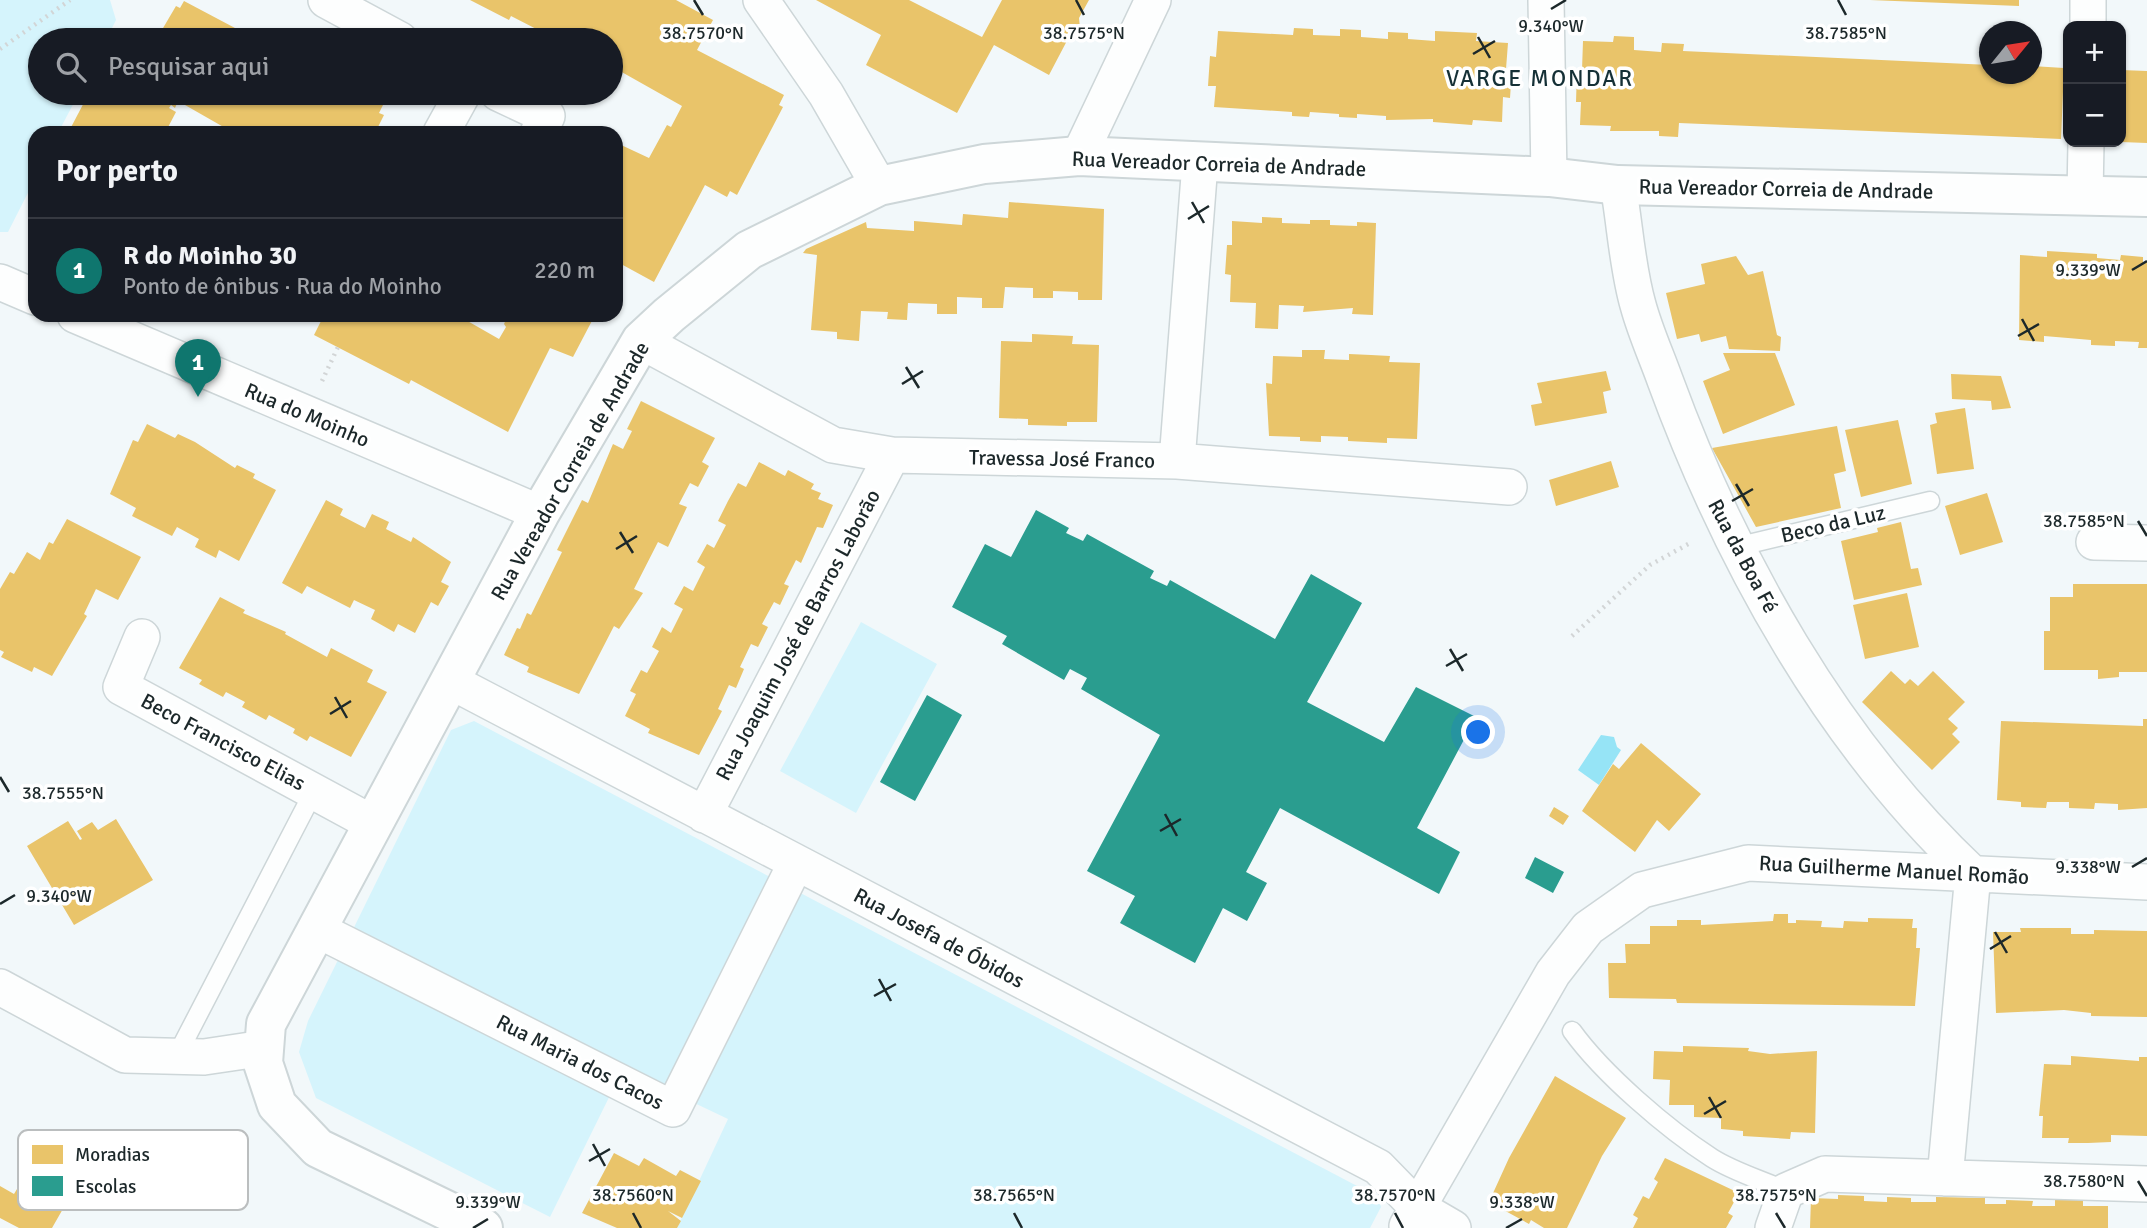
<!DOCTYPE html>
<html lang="pt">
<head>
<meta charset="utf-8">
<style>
	:root { --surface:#171b24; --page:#20242c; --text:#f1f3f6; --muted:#9ea1a6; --line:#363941; --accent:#0f766e }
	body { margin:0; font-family:Signika,sans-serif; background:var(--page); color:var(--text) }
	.controls { position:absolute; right:21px; top:21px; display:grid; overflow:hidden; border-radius:14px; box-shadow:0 2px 5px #0004 }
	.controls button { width:63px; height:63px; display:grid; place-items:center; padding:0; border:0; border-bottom:2px solid var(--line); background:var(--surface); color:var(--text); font:35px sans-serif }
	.compass { position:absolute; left:1979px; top:21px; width:63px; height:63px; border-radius:50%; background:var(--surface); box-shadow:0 2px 5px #0004; rotate:60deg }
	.you { position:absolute; left:1479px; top:733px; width:24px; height:24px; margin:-18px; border:5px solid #fff; border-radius:50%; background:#1a73e8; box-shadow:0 0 0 10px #1a73e833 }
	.badge { display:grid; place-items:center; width:46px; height:46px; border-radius:50%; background:var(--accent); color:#fff; font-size:23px; font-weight:700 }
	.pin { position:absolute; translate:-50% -58px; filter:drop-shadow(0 2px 4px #0008) }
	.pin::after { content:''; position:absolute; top:37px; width:24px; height:21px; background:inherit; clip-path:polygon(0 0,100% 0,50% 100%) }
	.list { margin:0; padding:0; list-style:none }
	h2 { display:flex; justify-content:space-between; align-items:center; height:91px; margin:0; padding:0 28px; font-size:30px }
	h2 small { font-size:23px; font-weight:400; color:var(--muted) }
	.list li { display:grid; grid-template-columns:46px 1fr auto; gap:21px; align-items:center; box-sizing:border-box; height:105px; padding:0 28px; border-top:2px solid var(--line) }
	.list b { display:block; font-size:26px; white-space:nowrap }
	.list p { margin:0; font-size:23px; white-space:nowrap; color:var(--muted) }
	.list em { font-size:23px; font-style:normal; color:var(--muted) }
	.icon { flex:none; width:38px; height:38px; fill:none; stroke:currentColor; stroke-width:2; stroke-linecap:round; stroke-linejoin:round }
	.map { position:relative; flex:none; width:2147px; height:1228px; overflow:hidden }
	.search { position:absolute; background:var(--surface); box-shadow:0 2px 5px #0004; left:28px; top:28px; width:595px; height:77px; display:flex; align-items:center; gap:18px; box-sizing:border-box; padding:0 24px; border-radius:38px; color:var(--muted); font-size:26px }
	.panel { position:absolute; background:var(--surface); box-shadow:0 2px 5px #0004; left:28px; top:126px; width:595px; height:196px; border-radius:21px }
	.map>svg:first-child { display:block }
</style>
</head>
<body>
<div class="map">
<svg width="2147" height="1228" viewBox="0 0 2147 1228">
	<rect width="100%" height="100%" fill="#f2f8fa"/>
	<!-- green -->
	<path fill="#d5f4fc" d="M 0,0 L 110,0 L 116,20 L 106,40 L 40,40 L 40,93 L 79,93 L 58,133 L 35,133 L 35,179 L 8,232 L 0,232 Z
		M 861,622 L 937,664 L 856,813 L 780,771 Z
		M 474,721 L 1378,1197 L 1381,1207 L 1370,1228 L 677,1228 L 728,1119 L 623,1069 L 550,1217 L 316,1098 L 299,1052 L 308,1021 L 451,730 Z"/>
	<!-- water -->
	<path fill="#96e4f6" d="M 1601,735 L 1614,737 L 1617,747 L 1621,750 L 1599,785 L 1578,770 Z"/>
	<!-- homes -->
	<path fill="#e9c46a" d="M 470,0 L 676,0 L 713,20 L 697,50 L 784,95 L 779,105 L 783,107 L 737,195 L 730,191 L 727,197 L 705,185 L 654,282 L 621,264 L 616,273 L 616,149 L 619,144 L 649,158 L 667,125 L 671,127 L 682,106 L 611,66 L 611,40 L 550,40 L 547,38 L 548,35 L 511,16 L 509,20 Z
		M 816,0 L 909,0 L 982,37 L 1002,0 L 1089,0 L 1079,18 L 1080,28 L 1070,35 L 1049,75 L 994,45 L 957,113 L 866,65 L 881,35 Z
		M 1870,0 L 2019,0 L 2019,6 Z
		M 184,1 L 252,37 L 250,40 L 156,40 L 176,6 L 180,8 Z
		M 1294,28 L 1313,29 L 1313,35 L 1340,36 L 1340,29 L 1361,30 L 1361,37 L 1388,39 L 1388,32 L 1408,33 L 1408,39 L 1435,41 L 1435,31 L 1477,33 L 1476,41 L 1508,43 L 1506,69 L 1512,69 L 1510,98 L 1503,97 L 1502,122 L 1473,120 L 1472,125 L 1433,122 L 1433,119 L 1386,120 L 1386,116 L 1357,114 L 1357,118 L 1339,117 L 1339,114 L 1310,112 L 1309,117 L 1292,116 L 1292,112 L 1214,107 L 1216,86 L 1208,86 L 1210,56 L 1216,57 L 1218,31 L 1293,35 Z
		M 1614,36 L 1634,37 L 1634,50 L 1661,52 L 1662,43 L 1684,44 L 1683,51 L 1990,65 L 1990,74 L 2032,74 L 2032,66 L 2064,68 L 2061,139 L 1679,123 L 1678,137 L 1659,136 L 1659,131 L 1610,131 L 1611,126 L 1580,125 L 1581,102 L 1576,102 L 1577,70 L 1582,70 L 1583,41 L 1613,42 Z
		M 2121,70 L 2147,71 L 2147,143 L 2121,142 Z
		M 89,93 L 359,93 L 383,105 L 379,113 L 384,115 L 375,133 L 246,133 L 240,128 L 234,133 L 178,101 L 175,108 L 171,105 L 169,108 L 176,112 L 165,133 L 68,133 Z
		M 1009,202 L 1104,209 L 1102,300 L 1078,300 L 1078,292 L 1053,291 L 1053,298 L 1033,298 L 1033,288 L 1005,287 L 1003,308 L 982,308 L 982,298 L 957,297 L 957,314 L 937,314 L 937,304 L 908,303 L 907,320 L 887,319 L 888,312 L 861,311 L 859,341 L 837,339 L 837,332 L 811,330 L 817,255 L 803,253 L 806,249 L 866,222 L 867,228 L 914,231 L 914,221 L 962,225 L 963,214 L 1008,218 Z
		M 1262,217 L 1282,218 L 1282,223 L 1310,224 L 1310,220 L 1330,220 L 1330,225 L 1357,226 L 1357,222 L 1376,223 L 1373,315 L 1352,314 L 1353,308 L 1303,312 L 1304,306 L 1279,305 L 1278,329 L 1255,328 L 1256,303 L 1230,302 L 1231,275 L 1225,274 L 1227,245 L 1232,245 L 1232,221 L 1262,223 Z
		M 2047,251 L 2097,254 L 2097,258 L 2120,260 L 2121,255 L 2143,257 L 2143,262 L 2147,262 L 2147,348 L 2138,348 L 2139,342 L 2115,341 L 2115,346 L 2091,345 L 2091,340 L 2068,338 L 2044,336 L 2044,342 L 2019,340 L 2020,255 L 2047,257 Z
		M 1736,256 L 1748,275 L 1763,271 L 1777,335 L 1781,337 L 1780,351 L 1729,349 L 1726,336 L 1701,342 L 1699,334 L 1677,339 L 1666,293 L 1705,284 L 1701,264 Z
		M 324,315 L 457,315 L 499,339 L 506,327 L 504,324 L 508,315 L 595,315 L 573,357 L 550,348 L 508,432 L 411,380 L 409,384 L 314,335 Z
		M 1032,334 L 1073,336 L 1072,344 L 1099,345 L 1097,422 L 1067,422 L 1067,426 L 1028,425 L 1028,419 L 999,418 L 1001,341 L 1032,342 Z
		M 1302,350 L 1325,350 L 1324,359 L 1349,360 L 1349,354 L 1371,355 L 1390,356 L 1389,362 L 1420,363 L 1417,439 L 1387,438 L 1387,443 L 1348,441 L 1348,437 L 1321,436 L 1321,442 L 1300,441 L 1300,437 L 1269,436 L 1266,383 L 1272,384 L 1273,356 L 1302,357 Z
		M 1723,353 L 1775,353 L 1795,405 L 1723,434 L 1703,381 L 1730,370 Z
		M 1606,371 L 1611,390 L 1603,392 L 1607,413 L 1535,426 L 1531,405 L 1542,403 L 1537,383 Z
		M 1951,374 L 2001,376 L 2011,408 L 1992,410 L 1991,401 L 1952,399 Z
		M 641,401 L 715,438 L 702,462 L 709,466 L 698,487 L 690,483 L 679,504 L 687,507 L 668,547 L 658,542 L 634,589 L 643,593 L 619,629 L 614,626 L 579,694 L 527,672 L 529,667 L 504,655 L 517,628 L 520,629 L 527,613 L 531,615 L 562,552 L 557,550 L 582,500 L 588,503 L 613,444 L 623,449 L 632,431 L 627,429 Z
		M 1965,408 L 1974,469 L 1937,474 L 1930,425 L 1937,423 L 1935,413 Z
		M 1898,420 L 1912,484 L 1861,497 L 1845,430 Z
		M 147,424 L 175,438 L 178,434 L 195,442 L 235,468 L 237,465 L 255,474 L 253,478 L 276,490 L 239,561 L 219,550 L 216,558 L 195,547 L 199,539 L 177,527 L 172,536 L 132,516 L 136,508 L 110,494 L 133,440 L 138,442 Z
		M 1837,426 L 1846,471 L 1834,474 L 1841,508 L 1756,527 L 1712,448 Z
		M 1611,461 L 1619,487 L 1556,506 L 1549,480 Z
		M 759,462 L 785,476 L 788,470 L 814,484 L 811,489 L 821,493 L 818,499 L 833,505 L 823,528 L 817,527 L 801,563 L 796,560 L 784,584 L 789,586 L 780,605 L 774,602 L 762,624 L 768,627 L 758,647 L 751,644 L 740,667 L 744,669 L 736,688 L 729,685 L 718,709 L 722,711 L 699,755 L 648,733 L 650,729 L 625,716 L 636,694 L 630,691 L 641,670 L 647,673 L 659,651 L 652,647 L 662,627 L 671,633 L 683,609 L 674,604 L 684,586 L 693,591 L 705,567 L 697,562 L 707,544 L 714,548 L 726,525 L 718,521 L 728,501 L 738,483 L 746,487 Z
		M 1987,493 L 2003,542 L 1960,555 L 1945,506 Z
		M 326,500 L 343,509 L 340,515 L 365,528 L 372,514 L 389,522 L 386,529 L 411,542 L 413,537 L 451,562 L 441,582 L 449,586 L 438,606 L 431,602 L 415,633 L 398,624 L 394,632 L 371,619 L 375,610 L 354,600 L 350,608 L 307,586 L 302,594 L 282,583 Z
		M 67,519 L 141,557 L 118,600 L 96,589 L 84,614 L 87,616 L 52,676 L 34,667 L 32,672 L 1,657 L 4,652 L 0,650 L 0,589 L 10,572 L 14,574 L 27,552 L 40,560 L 49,542 L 53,544 Z
		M 1901,522 L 1911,569 L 1918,568 L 1922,585 L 1854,600 L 1841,541 L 1878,532 L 1877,528 Z
		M 2073,584 L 2147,584 L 2147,672 L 2119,672 L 2119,677 L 2098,679 L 2098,670 L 2044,670 L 2044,631 L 2050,631 L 2050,597 L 2073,597 Z
		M 1907,593 L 1919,647 L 1865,659 L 1853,605 Z
		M 220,597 L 245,610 L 243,613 L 286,632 L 285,634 L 327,657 L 331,648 L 373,670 L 367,682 L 387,692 L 351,757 L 310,736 L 307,741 L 293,733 L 295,729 L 269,715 L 266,720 L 242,707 L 245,702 L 226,692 L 223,697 L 199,684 L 202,680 L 179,668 Z
		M 1891,671 L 1905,684 L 1910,679 L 1918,686 L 1933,671 L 1965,702 L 1948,719 L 1958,728 L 1952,734 L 1960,742 L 1932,770 L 1862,702 Z
		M 2143,719 L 2147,719 L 2147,808 L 2118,810 L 2118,804 L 2095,803 L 2094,809 L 2069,808 L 2069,802 L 2047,802 L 2046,808 L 2021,807 L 2021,802 L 1997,800 L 2001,721 L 2143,726 Z
		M 1641,743 L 1701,794 L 1669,831 L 1657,820 L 1635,852 L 1582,811 L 1613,764 L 1619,769 Z
		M 1554,807 L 1569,816 L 1563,825 L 1549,816 Z
		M 116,819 L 153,880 L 74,925 L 27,846 L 68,821 L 80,840 L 82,839 L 77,831 L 92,822 L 98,830 Z
		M 1774,914 L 1788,914 L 1788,923 L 1796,923 L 1796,920 L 1822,921 L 1821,927 L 1843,928 L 1844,921 L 1868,922 L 1868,918 L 1913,919 L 1912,928 L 1917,928 L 1916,948 L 1920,948 L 1915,1006 L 1677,1003 L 1676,999 L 1609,998 L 1608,963 L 1626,963 L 1625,944 L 1650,944 L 1650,926 L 1677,926 L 1677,920 L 1701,920 L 1701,925 L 1773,921 Z
		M 2020,928 L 2071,928 L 2071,934 L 2094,934 L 2094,930 L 2147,931 L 2147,1017 L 2091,1016 L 2091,1013 L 2064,1010 L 1996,1013 L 1993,932 L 2021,932 Z
		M 1683,1046 L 1749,1048 L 1748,1051 L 1770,1054 L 1817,1051 L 1815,1133 L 1791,1132 L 1790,1139 L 1743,1136 L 1743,1131 L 1721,1129 L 1721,1118 L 1694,1117 L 1694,1105 L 1669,1105 L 1670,1080 L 1653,1079 L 1654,1051 L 1683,1052 Z
		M 2071,1056 L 2139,1061 L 2139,1057 L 2147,1057 L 2147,1136 L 2111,1135 L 2111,1142 L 2088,1143 L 2068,1143 L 2069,1138 L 2042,1138 L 2043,1116 L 2039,1116 L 2044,1064 L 2071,1065 Z
		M 1555,1076 L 1626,1118 L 1602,1156 L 1567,1228 L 1544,1228 L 1531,1220 L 1529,1224 L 1489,1202 L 1509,1158 Z
		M 614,1153 L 639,1166 L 644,1158 L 676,1176 L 680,1170 L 701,1181 L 682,1218 L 668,1211 L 681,1221 L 677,1228 L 617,1228 L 582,1213 Z
		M 1665,1158 L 1739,1193 L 1728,1213 L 1733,1216 L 1726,1228 L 1633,1228 L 1638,1218 L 1633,1215 L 1643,1196 L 1649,1199 L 1658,1182 L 1654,1179 Z
		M 20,1184 L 64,1207 L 52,1228 L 19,1228 L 0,1218 L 0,1186 L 14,1194 Z
		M 1838,1195 L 1864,1196 L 1864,1201 L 1887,1202 L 1887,1197 L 1911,1198 L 1911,1202 L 1936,1202 L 1936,1197 L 1985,1198 L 1985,1204 L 2006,1204 L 2006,1200 L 2033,1201 L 2032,1206 L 2055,1206 L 2055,1200 L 2083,1200 L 2083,1206 L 2108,1206 L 2108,1228 L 1810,1228 L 1811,1198 L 1838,1199 Z"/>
	<!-- schools -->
	<path fill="#2a9d8f" d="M 1036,510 L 1069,528 L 1066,533 L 1083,541 L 1087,534 L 1154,571 L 1150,578 L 1167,586 L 1170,580 L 1275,639 L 1311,574 L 1362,603 L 1307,702 L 1384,742 L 1416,687 L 1476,717 L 1417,828 L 1460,852 L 1439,894 L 1280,808 L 1246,872 L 1267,883 L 1247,921 L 1223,908 L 1195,963 L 1120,923 L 1135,896 L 1087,871 L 1160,735 L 1081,689 L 1087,678 L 1070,669 L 1064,680 L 1002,644 L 1007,636 L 952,607 L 985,544 L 1011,557 Z
		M 927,695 L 962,715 L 915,801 L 880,782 Z
		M 1535,857 L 1564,872 L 1553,893 L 1525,878 Z"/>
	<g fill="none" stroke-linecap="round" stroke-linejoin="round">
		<!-- service casing -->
		<g stroke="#cdd6d8" stroke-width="21">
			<path id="service" d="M 1736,547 L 1930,501
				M 1572,1031 C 1603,1074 1667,1129 1712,1158 C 1734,1172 1762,1180 1786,1191
				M 176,1057 L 314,791"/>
		</g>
		<!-- minor casing -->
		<g stroke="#cdd6d8" stroke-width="38">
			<path id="minor" d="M 326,0 L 400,40
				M 761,0 L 826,94 L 879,186
				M 1546,0 L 1549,177
				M 2088,26 L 2088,0
				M 498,93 L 547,116 L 538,133
				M 441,133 L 463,93
				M 1079,156 L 1153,0
				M 1618,185 C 1625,224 1627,267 1638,305 C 1645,331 1656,355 1665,380 C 1731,560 1832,742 1973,874 L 1945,1178
				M 2085,195 L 2086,142
				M 0,282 L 35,297
				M 75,315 L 540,513
				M 641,341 L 833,445 L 892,455 L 1177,461 L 1509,487
				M 1177,461 L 1200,163
				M 2094,542 L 2147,543
				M 142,637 L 121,687 L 372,823
				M 452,682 L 1378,1167 L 1417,1207 L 1453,1228
				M 704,815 L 892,455
				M 316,929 L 673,1109 L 796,863
				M 0,987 L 125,1055 L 204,1057 L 264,1048
				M 1407,1226 L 1553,973 L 1588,928 L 1642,890 L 1748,863 L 2147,882
				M 1773,1228 L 1786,1191 L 1825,1174 L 2147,1184"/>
		</g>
		<!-- tertiary casing -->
		<g stroke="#cdd6d8" stroke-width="42">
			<path id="tertiary" d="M 483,1228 L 318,1148 L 277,1105 L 263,1063 L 266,1024 L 540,513 L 641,341 L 669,315 L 749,250 L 879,186 L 984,164 L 1079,156 L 1549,177 L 1618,185 L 2147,197"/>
		</g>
		<!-- path -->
		<path stroke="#d2d5d6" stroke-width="4.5" stroke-dasharray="2 5" stroke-linecap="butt" d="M 0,49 L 70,0
			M 322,381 L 338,347
			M 1572,636 L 1650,565 L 1692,542"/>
		<!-- service -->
		<use href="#service" stroke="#fdfefe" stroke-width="18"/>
		<!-- minor -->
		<use href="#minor" stroke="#fdfefe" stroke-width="35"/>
		<!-- tertiary -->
		<use href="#tertiary" stroke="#fdfefe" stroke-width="38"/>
	</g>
	<!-- ticks -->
	<path fill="none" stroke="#1c282a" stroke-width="2.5" d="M 694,0 L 703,15M 1076,0 L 1084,15M 1838,0 L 1846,15M 1551,9 L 1566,0M 1478,37 L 1490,58M 1473,54 L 1495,41M 1192,202 L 1204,223M 1188,219 L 1209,206M 2132,270 L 2147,261M 2022,319 L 2034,341M 2018,336 L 2039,324M 906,367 L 919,388M 902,384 L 923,371M 1736,484 L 1749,506M 1732,501 L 1753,489M 2138,521 L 2147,536M 620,532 L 633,553M 616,549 L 637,536M 1450,649 L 1463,671M 1446,666 L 1467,654M 335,697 L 347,718M 330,714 L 351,701M 0,777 L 9,792M 1165,814 L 1177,836M 1160,831 L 1181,819M 2132,867 L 2147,858M 0,904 L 15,895M 1995,932 L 2007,953M 1990,949 L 2011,936M 879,979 L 891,1001M 874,996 L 896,984M 1709,1097 L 1721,1118M 1704,1114 L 1726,1101M 593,1144 L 605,1166M 589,1161 L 610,1149M 2138,1181 L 2147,1196M 633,1213 L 641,1228M 1014,1213 L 1022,1228M 1395,1213 L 1403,1228M 1776,1213 L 1785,1228M 473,1228 L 488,1219M 1506,1228 L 1522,1219"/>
	<g text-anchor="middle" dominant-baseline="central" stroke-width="7" stroke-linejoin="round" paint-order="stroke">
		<!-- street labels -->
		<g font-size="21" fill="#1c282a" stroke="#fff">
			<text transform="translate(1219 164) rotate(2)">Rua Vereador Correia de Andrade</text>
			<text transform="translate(1786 189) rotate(1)">Rua Vereador Correia de Andrade</text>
			<text transform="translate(307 415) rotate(23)">Rua do Moinho</text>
			<text transform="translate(1062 459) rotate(1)">Travessa José Franco</text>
			<text transform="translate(570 471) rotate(-60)">Rua Vereador Correia de Andrade</text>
			<text transform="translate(1833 524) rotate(-13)">Beco da Luz</text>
			<text transform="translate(1743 556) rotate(62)">Rua da Boa Fé</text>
			<text transform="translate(798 635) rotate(-62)">Rua Joaquim José de Barros Laborão</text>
			<text transform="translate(223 742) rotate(28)">Beco Francisco Elias</text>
			<text transform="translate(1894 870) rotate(3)">Rua Guilherme Manuel Romão</text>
			<text transform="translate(939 938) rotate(28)">Rua Josefa de Óbidos</text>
			<text transform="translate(580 1062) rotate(27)">Rua Maria dos Cacos</text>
		</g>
		<!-- neighbourhood labels -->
		<g font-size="23" letter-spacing="2" fill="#153036" stroke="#fff">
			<text x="1540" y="78">VARGE MONDAR</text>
		</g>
	</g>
	<!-- legend -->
	<rect x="18" y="1130" width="230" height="80" rx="10" fill="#fff" stroke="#bbbebf" stroke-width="2"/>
	<rect x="32" y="1145" width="31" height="19" fill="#e9c46a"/>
	<rect x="32" y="1176" width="31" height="20" fill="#2a9d8f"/>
	<g font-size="19" fill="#1c282a">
		<text x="75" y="1161">Moradias</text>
		<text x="75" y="1193">Escolas</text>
	</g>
	<g font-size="18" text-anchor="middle" fill="#1c282a" stroke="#fff" stroke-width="7" stroke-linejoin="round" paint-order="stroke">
		<text x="1551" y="32">9.340°W</text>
		<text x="703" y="39">38.7570°N</text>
		<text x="1084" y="39">38.7575°N</text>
		<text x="1846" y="39">38.7585°N</text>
		<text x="2088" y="276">9.339°W</text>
		<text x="2084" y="527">38.7585°N</text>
		<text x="63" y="799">38.7555°N</text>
		<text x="2088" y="873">9.338°W</text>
		<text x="59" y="902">9.340°W</text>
		<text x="2084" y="1187">38.7580°N</text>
		<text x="633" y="1201">38.7560°N</text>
		<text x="1014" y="1201">38.7565°N</text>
		<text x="1395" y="1201">38.7570°N</text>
		<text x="1776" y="1201">38.7575°N</text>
		<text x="488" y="1208">9.339°W</text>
		<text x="1522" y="1208">9.338°W</text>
	</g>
</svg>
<div class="controls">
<button>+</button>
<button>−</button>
</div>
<svg class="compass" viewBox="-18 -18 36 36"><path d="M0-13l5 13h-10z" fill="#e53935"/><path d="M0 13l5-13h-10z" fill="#9ea1a6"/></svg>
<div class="you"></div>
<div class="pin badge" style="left:198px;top:397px">1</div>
<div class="search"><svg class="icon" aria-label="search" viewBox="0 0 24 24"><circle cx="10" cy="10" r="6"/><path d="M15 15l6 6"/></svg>Pesquisar aqui</div>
<section class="panel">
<h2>Por perto<small></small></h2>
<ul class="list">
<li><span class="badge">1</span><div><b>R do Moinho 30</b><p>Ponto de ônibus · Rua do Moinho</p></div><em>220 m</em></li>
</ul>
</section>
</div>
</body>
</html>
